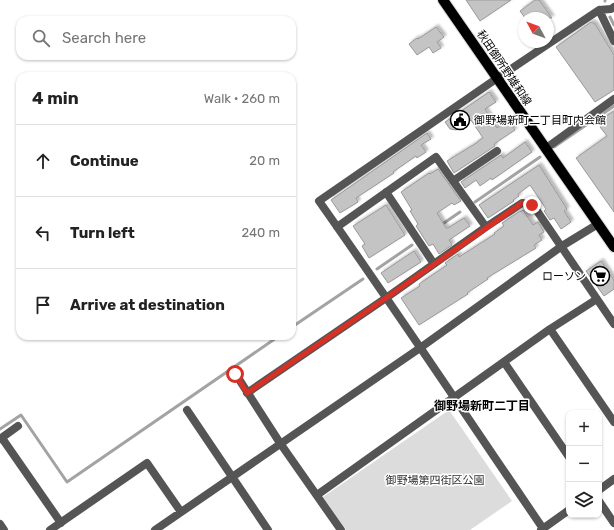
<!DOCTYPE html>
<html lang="en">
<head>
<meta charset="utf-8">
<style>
	:root { --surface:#fff; --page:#f6f6f6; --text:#222; --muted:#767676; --line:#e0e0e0 }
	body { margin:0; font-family:Rubik,"Noto Sans JP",sans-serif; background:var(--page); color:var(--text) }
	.controls { position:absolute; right:12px; bottom:12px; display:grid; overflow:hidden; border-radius:8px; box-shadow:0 1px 3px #0004 }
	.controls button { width:36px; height:36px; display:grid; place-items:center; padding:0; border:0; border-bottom:1px solid var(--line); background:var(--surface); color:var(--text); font:20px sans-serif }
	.compass { position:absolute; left:518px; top:12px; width:36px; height:36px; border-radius:50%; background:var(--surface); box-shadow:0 1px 3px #0004; rotate:311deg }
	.stop { position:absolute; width:12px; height:12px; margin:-9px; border:3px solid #d93025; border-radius:50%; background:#fff }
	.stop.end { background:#d93025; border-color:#fff; box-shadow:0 1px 4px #0008 }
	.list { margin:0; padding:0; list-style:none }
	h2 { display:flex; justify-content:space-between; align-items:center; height:52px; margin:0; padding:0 16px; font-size:17px }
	h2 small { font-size:13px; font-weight:400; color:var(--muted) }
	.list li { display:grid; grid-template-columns:26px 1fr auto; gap:12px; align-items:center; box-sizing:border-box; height:72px; padding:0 16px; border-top:1px solid var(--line) }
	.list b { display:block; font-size:15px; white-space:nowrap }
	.list em { font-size:13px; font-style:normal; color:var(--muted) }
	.icon { flex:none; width:22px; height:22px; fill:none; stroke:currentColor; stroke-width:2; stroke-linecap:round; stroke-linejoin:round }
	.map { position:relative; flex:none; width:614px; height:530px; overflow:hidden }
	.search { position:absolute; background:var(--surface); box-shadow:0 1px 3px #0004; left:16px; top:16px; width:280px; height:44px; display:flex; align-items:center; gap:10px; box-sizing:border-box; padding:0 14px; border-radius:12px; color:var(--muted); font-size:15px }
	.panel { position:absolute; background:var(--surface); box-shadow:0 1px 3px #0004; left:16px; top:72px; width:280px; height:268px; border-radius:12px }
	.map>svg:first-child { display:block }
</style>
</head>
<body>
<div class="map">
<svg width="614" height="530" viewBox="0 0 614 530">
	<defs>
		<filter id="shadow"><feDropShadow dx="2.5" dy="-2.5" stdDeviation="1" flood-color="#0004"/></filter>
	</defs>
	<rect width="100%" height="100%" fill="#fff"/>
	<!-- green -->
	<path fill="#dcdcdc" d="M 449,410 L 512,501 L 470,530 L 346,530 L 323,497 Z"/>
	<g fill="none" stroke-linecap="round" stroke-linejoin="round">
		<!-- stream -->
		<path stroke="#a3a3a3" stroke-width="3" d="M 605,0 L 605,1
			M 610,17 L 614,25
			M 554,147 L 614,106
			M 475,202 L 540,157
			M 441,225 L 460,212
			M 377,269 L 412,245
			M 292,327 L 363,279
			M 0,429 L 21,415 L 67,482 L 279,336"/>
	</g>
	<!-- building -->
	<path fill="#c4c4c4" stroke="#999" filter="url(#shadow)" d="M 466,0 L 511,0 L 480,21 Z
		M 535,0 L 539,0 L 552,18 L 525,18 L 520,11 Z
		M 591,22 L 595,24 L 614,55 L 614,90 L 595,102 L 556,47 Z
		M 436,27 L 444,37 L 437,42 L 441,48 L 433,53 L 429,47 L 417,55 L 409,44 L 417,38 L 418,39 Z
		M 489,92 L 496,102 L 485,109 L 497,128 L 508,120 L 515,130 L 494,144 L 495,146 L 454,173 L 447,161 L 478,142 L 478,141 L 483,138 L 471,120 L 456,130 L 450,129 L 445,122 Z
		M 614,111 L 614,212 L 576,158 L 607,136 L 600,127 L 606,122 L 603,118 Z
		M 427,133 L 431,139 L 421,145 L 426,152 L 417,158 L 416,156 L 393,172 L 394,173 L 356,198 L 358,202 L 340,213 L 331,200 Z
		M 525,142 L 532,152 L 492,180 L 491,178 L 480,186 L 476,180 L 465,188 L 461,182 L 501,155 L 503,158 Z
		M 539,165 L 567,209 L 564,211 L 571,222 L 561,229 L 554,218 L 550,220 L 544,211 L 546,209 L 530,185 L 518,194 L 519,196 L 513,200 L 514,201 L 488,218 L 479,205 Z
		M 438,169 L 461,201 L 454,205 L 452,203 L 437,213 L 446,228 L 448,228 L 464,218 L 470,226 L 449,240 L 452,245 L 439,254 L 433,244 L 429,246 L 416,226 L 418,224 L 410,211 L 412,210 L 401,192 L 429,173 L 430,174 Z
		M 386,205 L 405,235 L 369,258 L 362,246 L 365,244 L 353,226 Z
		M 523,210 L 533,225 L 538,222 L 544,232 L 539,235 L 542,240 L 534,245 L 536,248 L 487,278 L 488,279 L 467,293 L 468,294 L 419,325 L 401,298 L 420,286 L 419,284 L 447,265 L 445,263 L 458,254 L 459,257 L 495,234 L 494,233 L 504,226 L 502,223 L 520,211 L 521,212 Z
		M 414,251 L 421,262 L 388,283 L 381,273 Z
		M 601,261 L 614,280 L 614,289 L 604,296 L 586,271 Z"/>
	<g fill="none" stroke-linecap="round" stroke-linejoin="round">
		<!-- primary casing -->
		<g stroke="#dbdbdb" stroke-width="12">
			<path id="primary" d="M 443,0 L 614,247"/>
		</g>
		<!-- street -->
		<path stroke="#555" stroke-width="8" d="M 599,10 L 614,41
			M 545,149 L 614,99
			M 453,181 L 497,151
			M 386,192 L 434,264
			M 337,227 L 436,157 L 486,227 L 522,203 L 533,205 L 614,324
			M 550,329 L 614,422
			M 504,362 L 569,457
			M 235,373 L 280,443 L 341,530
			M 247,393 L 386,298 L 486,227
			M 187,410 L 268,530
			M 2,438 L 61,523
			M 0,439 L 18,426
			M 599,490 L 614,479
			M 317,495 L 550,329 L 597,299
			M 599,501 L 614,523
			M 0,524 L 4,530
			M 50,530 L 147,463 L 181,512
			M 155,530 L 420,348 L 562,246 L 598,224
			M 541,530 L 569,510
			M 544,530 C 469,420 396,310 319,201 L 496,79 L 599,10 L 611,9 L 614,7"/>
		<!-- primary -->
		<use href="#primary" stroke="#000" stroke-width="10"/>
	</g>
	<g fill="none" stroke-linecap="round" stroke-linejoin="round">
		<!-- route -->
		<path stroke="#d93025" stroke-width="5" d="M 235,374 L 247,393 L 386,298 L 522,203 L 532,205"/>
	</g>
	<!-- icons -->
	<defs>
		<g id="civic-ring" transform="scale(1)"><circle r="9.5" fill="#fff" stroke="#000" stroke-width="1.5"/><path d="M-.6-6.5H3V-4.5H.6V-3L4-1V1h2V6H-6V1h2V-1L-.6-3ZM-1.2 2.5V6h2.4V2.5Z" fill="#000"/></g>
		<g id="supermarket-ring" transform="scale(1)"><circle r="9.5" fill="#fff" stroke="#000" stroke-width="1.5"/><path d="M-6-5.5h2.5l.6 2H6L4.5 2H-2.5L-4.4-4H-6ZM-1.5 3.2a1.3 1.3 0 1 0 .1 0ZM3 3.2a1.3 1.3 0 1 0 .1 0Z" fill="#000"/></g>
	</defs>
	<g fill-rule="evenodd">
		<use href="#civic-ring" x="460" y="120"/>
		<use href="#supermarket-ring" x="600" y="276"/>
	</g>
	<g text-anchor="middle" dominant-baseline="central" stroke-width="3" stroke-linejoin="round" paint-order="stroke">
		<!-- street labels -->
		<g font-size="11" fill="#000" stroke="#fff">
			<text transform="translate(504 68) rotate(56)">秋田御所野雄和線</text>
		</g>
		<!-- poi labels -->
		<g font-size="11" fill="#000" stroke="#fff" text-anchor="start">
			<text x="474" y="120">御野場新町二丁目町内会館</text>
			<text x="586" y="276" text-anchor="end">ローソン</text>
		</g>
		<!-- park labels -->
		<g font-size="11" fill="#333" stroke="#fff">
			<text x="435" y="480">御野場第四街区公園</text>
		</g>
		<!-- neighbourhood labels -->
		<g font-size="12" font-weight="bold" fill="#000" stroke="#fff">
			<text x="482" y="406">御野場新町二丁目</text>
		</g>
	</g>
</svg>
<div class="controls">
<button>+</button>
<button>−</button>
<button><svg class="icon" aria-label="layers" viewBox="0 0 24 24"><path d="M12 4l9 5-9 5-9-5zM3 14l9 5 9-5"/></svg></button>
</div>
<svg class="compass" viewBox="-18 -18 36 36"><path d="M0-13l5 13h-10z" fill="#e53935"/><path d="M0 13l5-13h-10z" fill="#767676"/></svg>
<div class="stop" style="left:235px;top:374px"></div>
<div class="stop end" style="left:532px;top:205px"></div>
<div class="search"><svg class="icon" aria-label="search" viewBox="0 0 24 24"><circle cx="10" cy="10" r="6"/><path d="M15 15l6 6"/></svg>Search here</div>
<section class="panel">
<h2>4 min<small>Walk · 260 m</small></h2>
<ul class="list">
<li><svg class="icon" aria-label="ahead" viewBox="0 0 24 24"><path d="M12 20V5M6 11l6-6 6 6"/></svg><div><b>Continue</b></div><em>20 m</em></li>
<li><svg class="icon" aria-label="left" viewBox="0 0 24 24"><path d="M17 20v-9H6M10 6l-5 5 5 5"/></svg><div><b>Turn left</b></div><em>240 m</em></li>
<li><svg class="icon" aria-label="arrive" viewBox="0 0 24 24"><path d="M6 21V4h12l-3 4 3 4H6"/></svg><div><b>Arrive at destination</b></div></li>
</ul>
</section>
</div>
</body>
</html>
